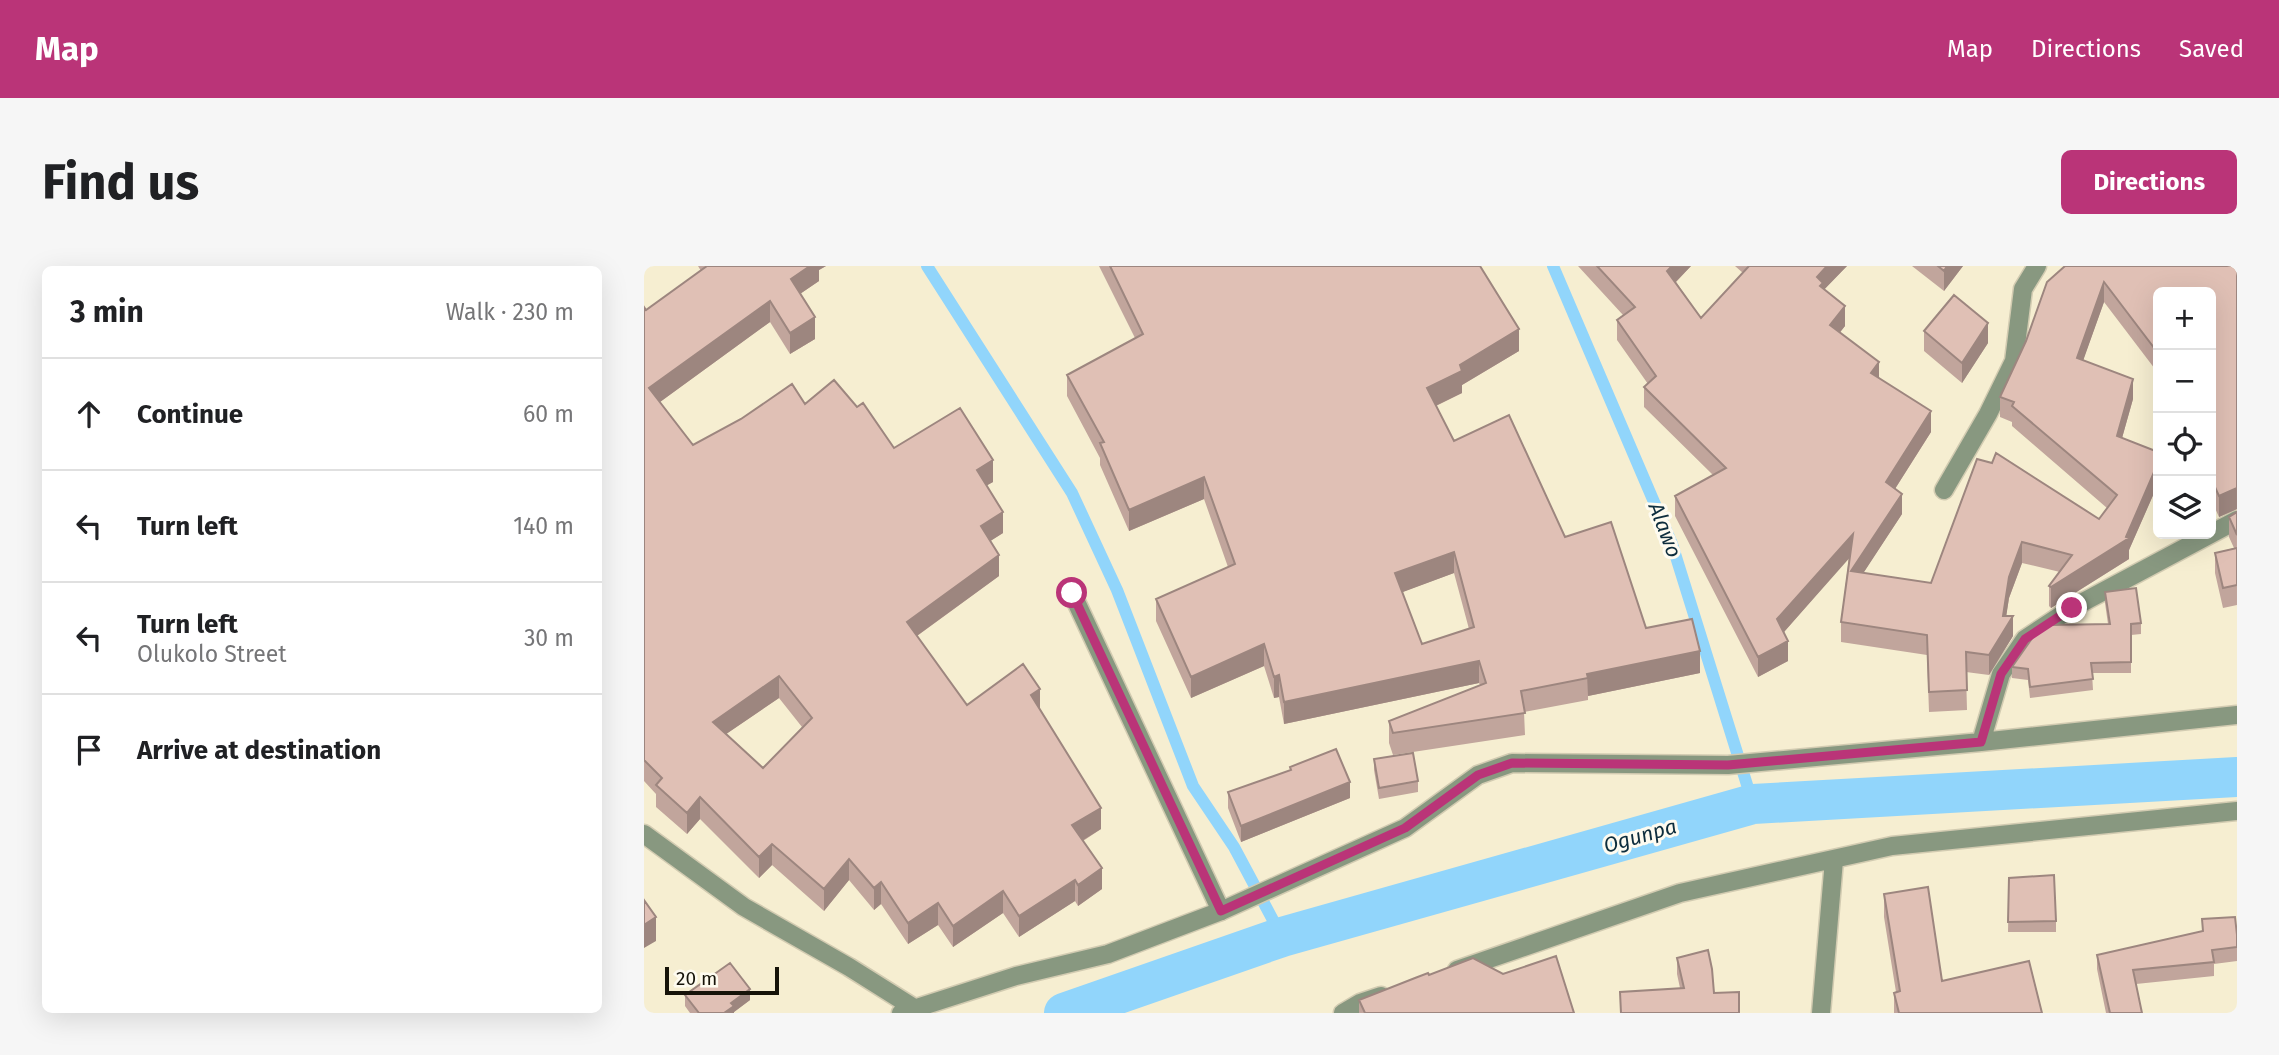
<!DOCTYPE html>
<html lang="en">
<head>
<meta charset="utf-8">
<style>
	:root { --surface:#fff; --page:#f6f6f6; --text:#202124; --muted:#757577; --line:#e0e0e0; --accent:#ba3478 }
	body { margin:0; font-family:"Fira Sans",sans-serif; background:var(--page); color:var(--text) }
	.controls { position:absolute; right:21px; top:21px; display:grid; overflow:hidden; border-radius:10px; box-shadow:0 7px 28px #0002 }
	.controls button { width:63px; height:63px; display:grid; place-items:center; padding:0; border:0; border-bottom:2px solid var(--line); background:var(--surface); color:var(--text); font:35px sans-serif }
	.scale { position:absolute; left:21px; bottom:18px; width:114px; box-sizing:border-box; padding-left:7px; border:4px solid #161309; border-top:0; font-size:19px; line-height:24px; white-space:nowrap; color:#161309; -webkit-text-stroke:5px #fefbf0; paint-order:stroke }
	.stop { position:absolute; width:21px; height:21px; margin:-16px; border:5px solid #ba3478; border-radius:50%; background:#fff }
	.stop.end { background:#ba3478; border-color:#fff; box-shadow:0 2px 7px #0008 }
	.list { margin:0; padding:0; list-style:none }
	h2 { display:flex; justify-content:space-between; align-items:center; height:91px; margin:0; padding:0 28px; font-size:30px }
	h2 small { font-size:23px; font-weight:400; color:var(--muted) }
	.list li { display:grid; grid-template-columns:46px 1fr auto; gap:21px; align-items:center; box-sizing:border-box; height:112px; padding:0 28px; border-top:2px solid var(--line) }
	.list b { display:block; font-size:26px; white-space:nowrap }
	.list p { margin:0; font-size:23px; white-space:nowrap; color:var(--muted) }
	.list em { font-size:23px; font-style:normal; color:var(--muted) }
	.icon { flex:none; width:38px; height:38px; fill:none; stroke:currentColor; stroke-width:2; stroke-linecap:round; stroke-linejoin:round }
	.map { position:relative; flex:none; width:1593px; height:747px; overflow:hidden; border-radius:10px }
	header { display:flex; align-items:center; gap:42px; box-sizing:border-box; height:98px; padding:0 35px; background:var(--accent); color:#fff }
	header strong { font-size:33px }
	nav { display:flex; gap:38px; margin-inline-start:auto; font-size:24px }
	.intro { display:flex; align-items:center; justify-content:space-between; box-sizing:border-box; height:168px; padding:0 42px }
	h1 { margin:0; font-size:49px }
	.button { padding:18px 32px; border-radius:10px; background:var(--accent); color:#fff; font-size:24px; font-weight:700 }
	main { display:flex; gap:42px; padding:0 42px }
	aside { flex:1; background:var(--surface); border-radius:10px; box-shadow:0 7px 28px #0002 }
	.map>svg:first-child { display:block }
</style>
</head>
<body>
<header>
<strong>Map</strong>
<nav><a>Map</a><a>Directions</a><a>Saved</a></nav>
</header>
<div class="intro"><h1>Find us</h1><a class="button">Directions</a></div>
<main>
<aside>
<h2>3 min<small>Walk · 230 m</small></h2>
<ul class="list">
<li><svg class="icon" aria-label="ahead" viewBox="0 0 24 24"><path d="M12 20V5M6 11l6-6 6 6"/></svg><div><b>Continue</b></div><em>60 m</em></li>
<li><svg class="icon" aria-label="left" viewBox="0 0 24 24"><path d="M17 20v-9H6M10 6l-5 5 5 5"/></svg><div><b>Turn left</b></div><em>140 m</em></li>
<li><svg class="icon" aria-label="left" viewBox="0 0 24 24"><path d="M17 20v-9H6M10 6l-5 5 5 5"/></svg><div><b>Turn left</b><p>Olukolo Street</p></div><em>30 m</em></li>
<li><svg class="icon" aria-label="arrive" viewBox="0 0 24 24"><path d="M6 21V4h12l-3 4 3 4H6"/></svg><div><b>Arrive at destination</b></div></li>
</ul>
</aside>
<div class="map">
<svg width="1593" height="747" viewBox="0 0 1593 747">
	<rect width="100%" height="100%" fill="#f6eed1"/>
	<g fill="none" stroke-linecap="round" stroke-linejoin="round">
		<!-- stream -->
		<path stroke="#91d5fb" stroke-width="12" d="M 283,0 L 428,227 L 473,324 L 549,520 L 590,581 L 638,671
			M 909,0 L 1028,278 L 1109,538"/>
		<!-- canal -->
		<path stroke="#91d5fb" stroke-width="40" d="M 420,747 L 638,671 L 1109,538 L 1593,511"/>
		<!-- service casing -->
		<g stroke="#d2cbb1" stroke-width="21">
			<path id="service" d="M 428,327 L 577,645"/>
		</g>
		<!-- minor casing -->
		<g stroke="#d2cbb1" stroke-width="21">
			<path id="minor" d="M 1300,224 L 1344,148 L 1370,95 L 1379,23 L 1393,0
				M 1337,476 L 1357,408 L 1381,373 L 1428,342 L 1593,254
				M 0,568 L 100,641 L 205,701 L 275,745
				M 813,704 L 1036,627 L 1248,580 L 1593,545
				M 257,747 L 372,710 L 464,688 L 577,645 L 761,562 L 834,509 L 868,497 L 1084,499 L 1337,476 L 1593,449
				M 699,747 L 716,737 L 737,730
				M 1177,747 L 1190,594"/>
		</g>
		<!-- service -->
		<use href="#service" stroke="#889880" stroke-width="18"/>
		<!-- minor -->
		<use href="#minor" stroke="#889880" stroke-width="18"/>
	</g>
	<!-- wall -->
	<path fill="#c1a59c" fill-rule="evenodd" d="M 54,0 L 182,0 L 175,4 L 175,15 L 156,28 L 171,73 L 146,88 L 126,56 L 16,136 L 49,179 L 161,138 L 213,141 L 250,182 L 349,216 L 343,219 L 359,267 L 346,275 L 355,310 L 273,370 L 323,439 L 396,443 L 457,563 L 439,575 L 458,623 L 434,640 L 431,635 L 375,671 L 359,647 L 309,681 L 294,659 L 264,678 L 237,638 L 230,644 L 205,614 L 180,645 L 128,599 L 115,612 L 56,553 L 43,568 L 12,541 L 12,528 L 0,515 L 0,41 L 2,44 L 57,5 ZM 135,432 L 158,461 L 119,502 L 82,468 Z
		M 455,0 L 836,0 L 875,85 L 818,119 L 818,127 L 792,140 L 810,175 L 921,271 L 1002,362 L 1056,407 L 944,430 L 944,434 L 880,446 L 881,469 L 749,489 L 745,477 L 745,455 L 836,419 L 835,417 L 640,458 L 635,431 L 630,432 L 620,400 L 547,432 L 512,355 L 512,333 L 584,301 L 560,233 L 485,265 L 456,199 L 456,192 L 423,130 L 423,109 L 491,72 ZM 810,307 L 825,363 L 778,378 L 758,326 Z
		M 934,0 L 1047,0 L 1032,16 L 1057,52 L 1099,7 L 1091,0 L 1203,0 L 1180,23 L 1201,60 L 1196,66 L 1235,112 L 1287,166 L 1251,223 L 1258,248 L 1219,307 L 1287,317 L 1333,193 L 1455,253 L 1463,242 L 1368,160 L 1368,156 L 1356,151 L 1356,131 L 1382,75 L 1403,16 L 1593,0 L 1593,243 L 1575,251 L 1570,240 L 1567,242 L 1567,26 L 1514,26 L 1514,107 L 1460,36 L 1439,94 L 1489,133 L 1478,172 L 1514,186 L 1514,218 L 1485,284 L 1485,293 L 1407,342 L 1405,340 L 1405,320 L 1416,306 L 1378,297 L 1365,332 L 1362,350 L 1369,370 L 1345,409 L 1322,406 L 1323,444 L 1285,446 L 1283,389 L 1197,376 L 1197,356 L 1205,291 L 1140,366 L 1144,395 L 1114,411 L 1031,250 L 1031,230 L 1069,209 L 1000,141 L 1000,121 L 1004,118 L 973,74 L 973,54 L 979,49 Z
		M 1268,0 L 1319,0 L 1300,25 Z
		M 1280,65 L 1344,77 L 1318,117 L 1280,85 Z
		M 1593,246 L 1593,339 L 1579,342 L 1571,307 L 1571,287 L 1590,282 L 1585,271 L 1585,251 Z
		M 1461,326 L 1497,357 L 1497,368 L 1487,369 L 1487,407 L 1448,407 L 1449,424 L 1386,432 L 1384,414 L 1368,412 L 1368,401 L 1464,358 L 1461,337 Z
		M 730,493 L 774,515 L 774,526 L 735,533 L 730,504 Z
		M 646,501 L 706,532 L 597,576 L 584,542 L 584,526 L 646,505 Z
		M 1365,612 L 1412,655 L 1412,666 L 1364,666 Z
		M 1240,628 L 1298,715 L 1398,747 L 1250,747 L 1250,727 L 1252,726 L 1240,651 Z
		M 1558,653 L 1593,669 L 1593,695 L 1570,698 L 1570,710 L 1492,718 L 1498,747 L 1462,747 L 1453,703 L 1453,689 L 1558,665 Z
		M 1033,692 L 1070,727 L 1095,747 L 976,747 L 976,726 L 1036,722 L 1033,708 Z
		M 785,709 L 930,747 L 715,747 L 715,734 Z
		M 41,729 L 106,734 L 90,746 L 90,747 L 46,747 L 41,740 Z"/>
	<!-- shaded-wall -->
	<path fill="#9d867f" d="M 166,0 L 182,0 L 175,4 L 175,15 L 147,34 L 147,13 Z
		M 1028,0 L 1047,0 L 1023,25 L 1023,5 Z
		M 1183,0 L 1203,0 L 1176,28 L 1173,11 Z
		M 1303,0 L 1319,0 L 1300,25 L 1300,5 Z
		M 1460,16 L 1460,36 L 1433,112 L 1433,92 Z
		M 126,35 L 126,56 L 5,144 L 5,122 Z
		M 1201,40 L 1201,60 L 1186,79 L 1186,59 Z
		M 171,51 L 171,73 L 146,88 L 146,67 Z
		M 1344,57 L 1344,77 L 1318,117 L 1318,97 Z
		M 875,63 L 875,85 L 818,119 L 818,127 L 783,144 L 783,122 L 816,99 Z
		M 1235,96 L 1235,116 L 1227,107 Z
		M 1489,113 L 1489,133 L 1473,190 L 1473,170 Z
		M 1287,145 L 1287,166 L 1242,237 L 1242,216 Z
		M 349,194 L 349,216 L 333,225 L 333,204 Z
		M 1514,197 L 1514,218 L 1485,284 L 1485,293 L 1407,342 L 1407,321 L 1482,271 Z
		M 560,211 L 560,233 L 485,265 L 485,244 Z
		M 1570,219 L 1570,240 L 1567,242 L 1567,221 Z
		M 1593,222 L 1593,243 L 1575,251 L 1575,230 Z
		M 1258,228 L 1258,248 L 1207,326 L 1207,305 Z
		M 359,246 L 359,267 L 337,281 L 337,260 Z
		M 1209,268 L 1209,288 L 1133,374 L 1133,353 Z
		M 1378,276 L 1378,297 L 1365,332 L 1360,365 L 1369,350 L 1369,370 L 1345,409 L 1345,389 L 1359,350 L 1365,311 Z
		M 810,286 L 810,307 L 751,329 L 751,307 Z
		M 355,289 L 355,310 L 263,377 L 263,356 Z
		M 1144,375 L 1144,395 L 1114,411 L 1114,391 Z
		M 620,378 L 620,400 L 547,432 L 547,411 Z
		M 1056,385 L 1056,407 L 944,430 L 943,408 Z
		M 835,395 L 835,417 L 640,458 L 640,436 Z
		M 635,409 L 635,431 L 630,432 L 630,411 Z
		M 135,410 L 135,432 L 69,477 L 69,456 Z
		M 396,423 L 396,444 L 387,429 Z
		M 706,516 L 706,532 L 597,576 L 597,560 Z
		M 56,531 L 56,553 L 43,568 L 43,547 Z
		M 457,542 L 457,563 L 428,581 L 428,559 Z
		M 128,578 L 128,599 L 115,612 L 115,591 Z
		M 205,593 L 205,614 L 180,645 L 180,623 Z
		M 458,602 L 458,623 L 434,640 L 434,619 Z
		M 431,614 L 431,635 L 375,671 L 375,650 Z
		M 237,616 L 237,638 L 230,644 L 230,622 Z
		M 359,625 L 359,647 L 309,681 L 309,660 Z
		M 294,637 L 294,659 L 264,678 L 264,657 Z
		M 12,651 L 12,675 L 0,682 L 0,659 Z
		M 106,723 L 106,734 L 90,746 L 90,747 L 80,747 L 87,737 Z"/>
	<!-- building -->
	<path fill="#e0c0b5" stroke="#9d867f" stroke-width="2" fill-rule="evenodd" d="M 63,0 L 166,0 L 147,13 L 171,51 L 146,67 L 126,35 L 5,122 L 49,179 L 97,153 L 148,118 L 161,138 L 190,114 L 213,141 L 219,137 L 250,182 L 316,142 L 349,194 L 333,204 L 359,246 L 337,260 L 355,289 L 263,356 L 323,439 L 379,398 L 396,423 L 387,429 L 457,542 L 428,559 L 458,602 L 434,619 L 431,614 L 375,650 L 359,625 L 309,660 L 294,637 L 264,657 L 237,616 L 230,622 L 205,593 L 180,623 L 128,578 L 115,591 L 56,531 L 43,547 L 12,519 L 18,512 L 0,494 L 0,41 L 2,44 ZM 135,410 L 168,452 L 119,502 L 69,456 Z
		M 466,0 L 836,0 L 875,63 L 816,99 L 818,105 L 783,122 L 810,175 L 865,149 L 921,271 L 967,256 L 1002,362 L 1048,353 L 1056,385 L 943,408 L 944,412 L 877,425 L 881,447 L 749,467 L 745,455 L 842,417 L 835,395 L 640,436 L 635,409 L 630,411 L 620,378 L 547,411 L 512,333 L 591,298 L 560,211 L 485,244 L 456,177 L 460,176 L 423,109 L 499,68 ZM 810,286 L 830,361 L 778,378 L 751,307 Z
		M 953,0 L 1028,0 L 1023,5 L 1057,52 L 1105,0 L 1183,0 L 1173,11 L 1179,17 L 1176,20 L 1201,40 L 1186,59 L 1235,96 L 1227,107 L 1287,145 L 1242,216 L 1258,228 L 1207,305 L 1287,317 L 1333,193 L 1348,197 L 1352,187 L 1455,253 L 1473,229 L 1368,140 L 1370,136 L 1356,131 L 1382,75 L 1403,16 L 1421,0 L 1593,0 L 1593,222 L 1575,230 L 1570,219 L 1567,221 L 1567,26 L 1514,26 L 1514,87 L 1460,16 L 1433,92 L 1489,113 L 1473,170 L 1514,186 L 1514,197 L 1482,271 L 1485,272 L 1407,321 L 1405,320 L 1428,289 L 1378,276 L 1365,311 L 1359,350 L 1369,350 L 1345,389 L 1322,386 L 1323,424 L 1285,426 L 1283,369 L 1197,356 L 1209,268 L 1133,353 L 1144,375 L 1114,391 L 1031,230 L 1082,202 L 1000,121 L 1012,110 L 973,54 L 991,41 Z
		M 1294,0 L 1303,0 L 1300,5 Z
		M 1310,29 L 1344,57 L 1318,97 L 1280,65 Z
		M 1593,246 L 1593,269 L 1585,251 Z
		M 1593,282 L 1593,319 L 1579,322 L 1571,287 Z
		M 1492,322 L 1497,357 L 1487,358 L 1487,396 L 1447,397 L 1449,413 L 1386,421 L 1384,403 L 1368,401 L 1389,371 L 1406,359 L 1466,358 L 1461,326 Z
		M 692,483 L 706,516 L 597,560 L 584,526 L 647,504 L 646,501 Z
		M 769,487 L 774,515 L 735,522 L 730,493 Z
		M 1410,609 L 1412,655 L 1364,656 L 1365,612 Z
		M 1284,621 L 1298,715 L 1385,695 L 1398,747 L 1255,747 L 1250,727 L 1256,725 L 1240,628 Z
		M 0,634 L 12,651 L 0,659 Z
		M 1591,651 L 1593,669 L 1593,681 L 1568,684 L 1570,696 L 1489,704 L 1498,747 L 1466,747 L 1453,689 L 1559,665 L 1558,653 Z
		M 1064,684 L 1068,703 L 1070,727 L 1095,726 L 1095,747 L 977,747 L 976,726 L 1040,722 L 1033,692 Z
		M 912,690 L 930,747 L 721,747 L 715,734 L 771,712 L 784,707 L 785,709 L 829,692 L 859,708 Z
		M 86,697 L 106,723 L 87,737 L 90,740 L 80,747 L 55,747 L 41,729 Z"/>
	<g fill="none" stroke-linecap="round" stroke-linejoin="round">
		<!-- route -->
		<path stroke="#ba3478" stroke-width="9" d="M 428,327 L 577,645 L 761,562 L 834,509 L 868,497 L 1084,499 L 1337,476 L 1357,408 L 1381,373 L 1428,342"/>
	</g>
	<g text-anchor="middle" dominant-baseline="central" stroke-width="6" stroke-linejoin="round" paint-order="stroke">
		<!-- water labels -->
		<g font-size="21" font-style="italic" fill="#0d2d3d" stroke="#fefbf0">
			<text transform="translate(1021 264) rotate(69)">Alawo</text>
			<text transform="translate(996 570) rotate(-16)">Ogunpa</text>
		</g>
	</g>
</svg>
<div class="controls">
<button>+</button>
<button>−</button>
<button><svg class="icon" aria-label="locate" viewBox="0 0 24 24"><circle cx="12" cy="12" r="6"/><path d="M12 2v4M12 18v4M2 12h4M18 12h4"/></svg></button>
<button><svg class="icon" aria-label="layers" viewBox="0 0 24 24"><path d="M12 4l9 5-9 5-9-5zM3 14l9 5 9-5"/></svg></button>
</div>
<div class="scale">20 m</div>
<div class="stop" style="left:428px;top:327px"></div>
<div class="stop end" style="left:1428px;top:342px"></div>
</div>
</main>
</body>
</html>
